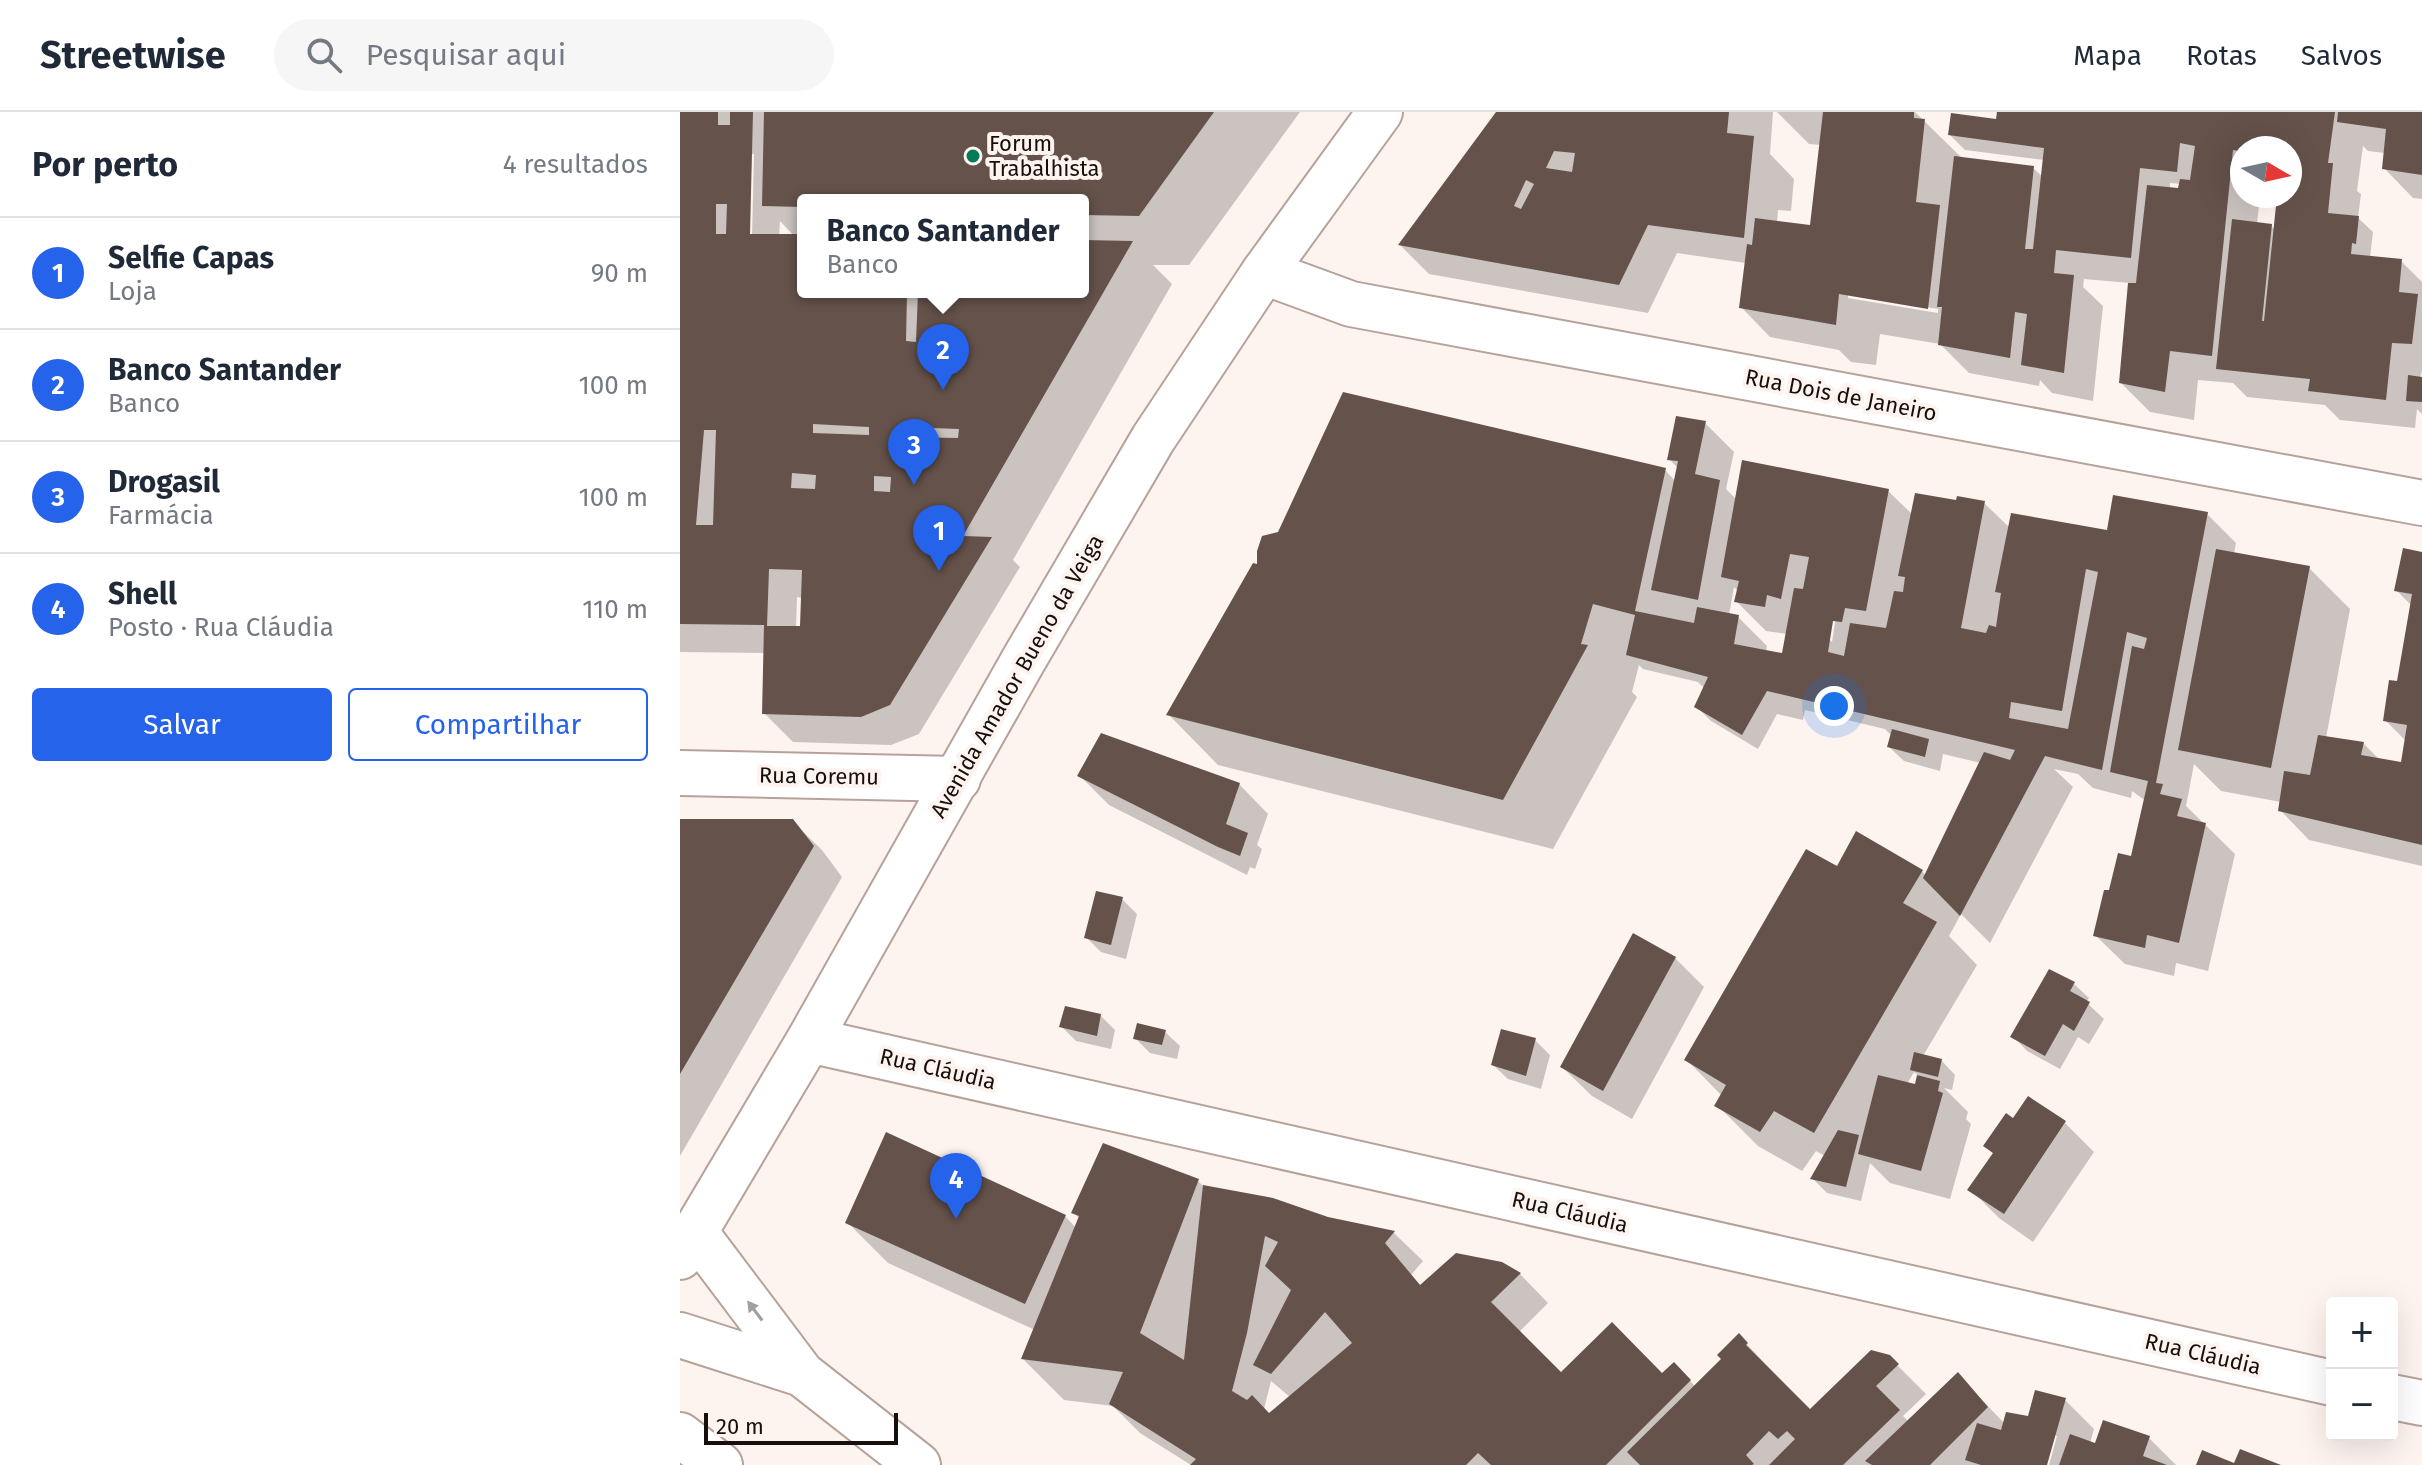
<!DOCTYPE html>
<html lang="pt">
<head>
<meta charset="utf-8">
<style>
	:root { --surface:#fff; --page:#f6f6f7; --text:#1f2937; --muted:#747a83; --line:#e0e1e3; --accent:#2563eb }
	body { margin:0; font-family:"Fira Sans",sans-serif; background:var(--page); color:var(--text) }
	.controls { position:absolute; right:24px; bottom:24px; display:grid; overflow:hidden; border-radius:8px; box-shadow:0 8px 32px #0002 }
	.controls button { width:72px; height:72px; display:grid; place-items:center; padding:0; border:0; border-bottom:2px solid var(--line); background:var(--surface); color:var(--text); font:40px sans-serif }
	.compass { position:absolute; left:1550px; top:24px; width:72px; height:72px; border-radius:50%; background:var(--surface); box-shadow:0 8px 32px #0002; rotate:99deg }
	.scale { position:absolute; left:24px; bottom:20px; width:194px; box-sizing:border-box; padding-left:8px; border:4px solid #160f0c; border-top:0; font-size:22px; line-height:28px; white-space:nowrap; color:#160f0c; -webkit-text-stroke:6px #fdf4f0; paint-order:stroke }
	.you { position:absolute; left:1154px; top:594px; width:28px; height:28px; margin:-20px; border:6px solid #fff; border-radius:50%; background:#1a73e8; box-shadow:0 0 0 12px #1a73e833 }
	.badge { display:grid; place-items:center; width:52px; height:52px; border-radius:50%; background:var(--accent); color:#fff; font-size:26px; font-weight:700 }
	.pin { position:absolute; translate:-50% -66px; filter:drop-shadow(0 2px 4px #0008) }
	.pin::after { content:''; position:absolute; top:42px; width:28px; height:24px; background:inherit; clip-path:polygon(0 0,100% 0,50% 100%) }
	.popup { position:absolute; left:117px; top:82px; width:292px; height:104px; box-sizing:border-box; display:grid; place-content:center; border-radius:8px; background:var(--surface); filter:drop-shadow(0 2px 6px #0005); font-size:26px; white-space:nowrap; color:var(--muted) }
	.popup b { font-size:30px; color:var(--text) }
	.popup::after { content:''; position:absolute; left:50%; top:100%; margin-left:-16px; border:16px solid transparent; border-top-color:var(--surface) }
	.list { margin:0; padding:0; list-style:none }
	h2 { display:flex; justify-content:space-between; align-items:center; height:104px; margin:0; padding:0 32px; font-size:34px }
	h2 small { font-size:26px; font-weight:400; color:var(--muted) }
	.list li { display:grid; grid-template-columns:52px 1fr auto; gap:24px; align-items:center; box-sizing:border-box; height:112px; padding:0 32px; border-top:2px solid var(--line) }
	.list b { display:block; font-size:30px; white-space:nowrap }
	.list p { margin:0; font-size:26px; white-space:nowrap; color:var(--muted) }
	.list em { font-size:26px; font-style:normal; color:var(--muted) }
	.actions { display:flex; gap:16px; padding:24px 32px }
	.actions a { flex:1; padding:18px 0; border:2px solid var(--accent); border-radius:8px; text-align:center; font-size:28px; color:var(--accent) }
	.actions .main { background:var(--accent); color:#fff }
	.icon { flex:none; width:44px; height:44px; fill:none; stroke:currentColor; stroke-width:2; stroke-linecap:round; stroke-linejoin:round }
	.map { position:relative; flex:none; width:1742px; height:1353px; overflow:hidden }
	header { display:flex; align-items:center; gap:48px; box-sizing:border-box; height:112px; padding:0 40px; background:var(--surface); border-bottom:2px solid var(--line) }
	header strong { font-size:38px }
	nav { display:flex; gap:44px; margin-inline-start:auto; font-size:28px }
	.search { width:560px; height:72px; background:var(--page); display:flex; align-items:center; gap:20px; box-sizing:border-box; padding:0 28px; border-radius:44px; color:var(--muted); font-size:30px }
	main { display:flex }
	aside { flex:1; background:var(--surface) }
	.map>svg:first-child { display:block }
</style>
</head>
<body>
<header>
<strong>Streetwise</strong>
<div class="search"><svg class="icon" aria-label="search" viewBox="0 0 24 24"><circle cx="10" cy="10" r="6"/><path d="M15 15l6 6"/></svg>Pesquisar aqui</div>
<nav><a>Mapa</a><a>Rotas</a><a>Salvos</a></nav>
</header>
<main>
<aside>
<h2>Por perto<small>4 resultados</small></h2>
<ul class="list">
<li><span class="badge">1</span><div><b>Selfie Capas</b><p>Loja</p></div><em>90 m</em></li>
<li><span class="badge">2</span><div><b>Banco Santander</b><p>Banco</p></div><em>100 m</em></li>
<li><span class="badge">3</span><div><b>Drogasil</b><p>Farmácia</p></div><em>100 m</em></li>
<li><span class="badge">4</span><div><b>Shell</b><p>Posto · Rua Cláudia</p></div><em>110 m</em></li>
</ul>
<div class="actions"><a class="main">Salvar</a><a>Compartilhar</a></div>
</aside>
<div class="map">
<svg width="1742" height="1353" viewBox="0 0 1742 1353">
	<rect width="100%" height="100%" fill="#fdf4f0"/>
	<!-- shadow -->
	<path fill="#0003" fill-rule="evenodd" d="M 0,0 L 620,0 L 509,153 L 473,153 L 492,172 L 333,448 L 340,455 L 239,622 L 211,633 L 113,630 L 84,601 L 85,541 L 0,540 ZM 70,42 L 74,42 L 72,125 L 68,125 ZM 123,88 L 403,88 L 403,180 L 123,180 ZM 100,109 L 116,126 L 99,126 ZM 117,485 L 123,486 L 122,516 L 116,516 Z
		M 819,0 L 1093,0 L 1090,42 L 1114,67 L 1111,99 L 1098,98 L 1097,110 L 1132,117 L 1141,33 L 1129,32 L 1097,0 L 1235,0 L 1283,47 L 1353,56 L 1363,65 L 1364,48 L 1285,38 L 1270,23 L 1318,9 L 1319,3 L 1316,0 L 1742,0 L 1742,87 L 1733,86 L 1704,56 L 1705,41 L 1688,39 L 1683,34 L 1677,79 L 1681,82 L 1678,106 L 1693,120 L 1690,146 L 1721,149 L 1742,170 L 1742,259 L 1740,266 L 1742,267 L 1742,302 L 1737,297 L 1735,316 L 1660,308 L 1645,293 L 1567,285 L 1553,271 L 1518,268 L 1514,308 L 1470,300 L 1441,271 L 1450,171 L 1404,167 L 1403,175 L 1423,194 L 1413,289 L 1372,281 L 1360,268 L 1359,274 L 1289,261 L 1260,232 L 1200,222 L 1196,253 L 1171,250 L 1159,238 L 1090,225 L 1061,195 L 1066,151 L 997,141 L 968,201 L 749,162 L 720,133 ZM 1562,36 L 1610,36 L 1610,84 L 1582,84 L 1588,90 L 1598,91 L 1595,118 L 1591,114 L 1577,112 L 1580,84 L 1562,84 ZM 1490,71 L 1501,72 L 1500,78 L 1490,77 ZM 1168,182 L 1258,197 L 1258,201 L 1168,186 Z
		M 1025,311 L 1054,340 L 1046,377 L 1057,388 L 1208,379 L 1233,403 L 1278,391 L 1304,391 L 1330,416 L 1428,421 L 1527,402 L 1556,431 L 1554,442 L 1629,456 L 1670,497 L 1646,626 L 1684,632 L 1700,648 L 1723,652 L 1727,630 L 1705,608 L 1719,571 L 1732,494 L 1716,478 L 1742,442 L 1742,754 L 1629,728 L 1600,698 L 1601,690 L 1541,679 L 1514,652 L 1506,694 L 1555,742 L 1528,859 L 1496,851 L 1494,864 L 1445,852 L 1415,823 L 1431,781 L 1452,746 L 1466,689 L 1452,679 L 1451,686 L 1413,676 L 1398,662 L 1374,657 L 1393,675 L 1310,831 L 1281,802 L 1269,824 L 1297,853 L 1243,944 L 1261,948 L 1275,963 L 1272,978 L 1264,976 L 1288,1000 L 1286,1007 L 1291,1012 L 1270,1087 L 1210,1071 L 1190,1051 L 1181,1089 L 1147,1081 L 1132,1066 L 1145,1044 L 1136,1039 L 1122,1059 L 1078,1034 L 1037,993 L 1042,984 L 1006,947 L 1157,757 L 1242,759 L 1246,764 L 1301,651 L 1263,642 L 1260,659 L 1224,649 L 1209,635 L 1212,624 L 1205,617 L 1125,598 L 1123,608 L 1097,602 L 1078,637 L 1031,609 L 1016,594 L 1025,577 L 1018,570 L 963,557 L 959,553 L 952,580 L 957,585 L 873,737 L 538,653 L 489,603 L 985,358 L 995,369 L 998,356 L 989,347 ZM 1054,475 L 1059,480 L 1057,490 L 1086,519 L 1107,522 L 1103,545 L 1086,540 L 1087,534 L 1058,505 L 1049,503 ZM 1153,499 L 1157,499 L 1152,530 L 1148,526 ZM 1234,960 L 1239,964 L 1236,975 L 1227,972 Z
		M 400,664 L 559,672 L 588,702 L 577,733 L 582,737 L 575,757 L 570,755 L 567,763 L 429,693 Z
		M 0,709 L 112,709 L 142,738 L 162,765 L 0,1044 Z
		M 442,787 L 457,802 L 446,847 L 421,840 L 406,825 Z
		M 995,846 L 1024,875 L 952,1007 L 912,984 L 882,955 Z
		M 1394,872 L 1409,886 L 1406,890 L 1424,907 L 1409,932 L 1398,925 L 1380,957 L 1347,939 L 1333,924 Z
		M 420,903 L 435,918 L 431,937 L 396,929 L 381,914 Z
		M 485,920 L 500,934 L 497,947 L 470,941 L 455,926 Z
		M 855,928 L 870,943 L 861,977 L 828,967 L 813,953 Z
		M 1348,987 L 1385,1011 L 1414,1040 L 1353,1130 L 1319,1106 L 1290,1077 L 1314,1042 L 1306,1034 L 1334,1009 Z
		M 518,1069 L 524,1075 L 648,1107 L 714,1121 L 743,1149 L 731,1163 L 741,1174 L 821,1152 L 840,1162 L 868,1191 L 839,1220 L 881,1263 L 982,1264 L 994,1253 L 1016,1275 L 1043,1248 L 1059,1224 L 1130,1299 L 1209,1245 L 1246,1282 L 1223,1304 L 1229,1310 L 1278,1263 L 1325,1312 L 1349,1306 L 1385,1288 L 1414,1317 L 1410,1331 L 1417,1333 L 1424,1311 L 1469,1326 L 1496,1353 L 1369,1353 L 1377,1324 L 1373,1323 L 1365,1353 L 511,1353 L 460,1321 L 433,1294 L 384,1288 L 343,1247 L 355,1218 L 208,1151 L 167,1110 L 385,1104 L 396,1116 L 400,1107 L 393,1100 ZM 591,1269 L 610,1285 L 589,1303 L 584,1297 Z"/>
	<!-- building -->
	<path fill="#65524b" fill-rule="evenodd" d="M 0,0 L 38,0 L 38,13 L 50,13 L 50,0 L 73,0 L 70,122 L 123,122 L 123,180 L 227,180 L 226,229 L 236,230 L 238,180 L 403,180 L 403,128 L 453,129 L 283,424 L 312,425 L 210,593 L 181,605 L 82,602 L 84,513 L 0,512 ZM 36,92 L 47,92 L 46,122 L 36,122 ZM 133,312 L 189,315 L 189,323 L 133,321 ZM 224,315 L 279,317 L 278,326 L 223,325 ZM 24,318 L 36,318 L 33,413 L 16,413 ZM 112,361 L 136,363 L 135,377 L 111,376 ZM 194,364 L 211,365 L 210,380 L 194,379 ZM 89,457 L 122,458 L 120,514 L 87,514 Z
		M 84,0 L 534,0 L 459,104 L 403,103 L 403,88 L 123,88 L 123,95 L 82,94 Z
		M 816,0 L 1049,0 L 1047,21 L 1074,24 L 1064,126 L 968,113 L 939,173 L 718,133 ZM 874,39 L 895,41 L 892,60 L 866,56 ZM 846,68 L 854,72 L 841,97 L 834,94 Z
		M 1143,0 L 1234,0 L 1234,6 L 1245,7 L 1236,90 L 1260,93 L 1248,197 L 1159,182 L 1156,213 L 1059,196 L 1067,132 L 1072,133 L 1075,106 L 1130,113 Z
		M 1317,0 L 1655,0 L 1648,51 L 1653,51 L 1648,101 L 1679,104 L 1676,132 L 1672,131 L 1671,142 L 1722,147 L 1719,180 L 1738,182 L 1732,232 L 1712,231 L 1706,288 L 1628,279 L 1630,267 L 1536,257 L 1552,107 L 1592,112 L 1582,209 L 1584,209 L 1597,84 L 1610,84 L 1610,36 L 1562,36 L 1562,62 L 1557,61 L 1559,39 L 1553,38 L 1532,244 L 1490,239 L 1485,280 L 1439,271 L 1448,171 L 1456,171 L 1467,73 L 1498,76 L 1500,67 L 1510,68 L 1515,34 L 1500,31 L 1497,60 L 1460,56 L 1451,146 L 1376,138 L 1374,161 L 1394,163 L 1384,261 L 1341,253 L 1347,202 L 1335,200 L 1330,246 L 1258,233 L 1262,195 L 1257,195 L 1274,44 L 1354,54 L 1345,137 L 1353,137 L 1364,36 L 1268,23 L 1271,1 L 1316,7 Z
		M 1658,0 L 1742,0 L 1742,63 L 1702,57 L 1706,17 L 1657,10 Z
		M 1728,263 L 1742,265 L 1742,290 L 1726,289 Z
		M 663,280 L 986,356 L 955,499 L 1014,511 L 1017,495 L 1059,503 L 1054,532 L 1102,541 L 1114,476 L 1123,477 L 1129,445 L 1110,442 L 1101,487 L 1087,483 L 1085,495 L 1054,490 L 1059,469 L 1041,465 L 1062,348 L 1209,377 L 1186,499 L 1165,496 L 1162,510 L 1153,509 L 1148,540 L 1164,544 L 1170,511 L 1206,516 L 1214,479 L 1223,480 L 1225,465 L 1218,464 L 1235,381 L 1276,388 L 1277,384 L 1305,389 L 1281,516 L 1306,521 L 1309,513 L 1316,515 L 1321,481 L 1315,480 L 1331,401 L 1427,418 L 1433,383 L 1528,400 L 1476,671 L 1483,672 L 1480,682 L 1502,687 L 1497,704 L 1526,711 L 1499,831 L 1467,823 L 1465,836 L 1413,824 L 1424,778 L 1429,778 L 1438,741 L 1451,744 L 1468,669 L 1430,660 L 1452,534 L 1464,537 L 1467,526 L 1447,520 L 1422,658 L 1365,644 L 1280,804 L 1243,766 L 1304,640 L 1330,648 L 1335,638 L 1087,579 L 1062,623 L 1014,595 L 1028,565 L 946,543 L 955,503 L 913,492 L 901,532 L 908,533 L 823,688 L 486,603 L 573,451 L 577,452 L 577,439 L 582,424 L 598,420 ZM 1406,457 L 1418,460 L 1388,617 L 1329,606 L 1331,590 L 1382,599 Z
		M 996,304 L 1026,309 L 1015,362 L 1040,368 L 1018,488 L 971,478 L 998,349 L 987,348 Z
		M 1723,436 L 1742,440 L 1742,733 L 1598,699 L 1604,659 L 1630,663 L 1638,623 L 1684,630 L 1681,643 L 1721,650 L 1727,613 L 1703,609 L 1709,568 L 1717,569 L 1732,482 L 1714,479 Z
		M 1536,437 L 1630,454 L 1591,656 L 1498,638 Z
		M 1212,617 L 1249,627 L 1245,645 L 1207,635 Z
		M 421,621 L 560,671 L 546,712 L 568,721 L 560,744 L 538,735 L 397,664 Z
		M 0,707 L 113,707 L 134,734 L 0,962 Z
		M 1176,719 L 1243,758 L 1223,791 L 1257,810 L 1134,1021 L 1094,999 L 1080,1020 L 1034,994 L 1046,973 L 1004,948 L 1126,737 L 1157,754 Z
		M 416,779 L 443,785 L 431,833 L 404,826 Z
		M 953,821 L 996,845 L 923,979 L 880,955 Z
		M 1369,857 L 1395,870 L 1390,879 L 1410,890 L 1394,919 L 1383,912 L 1365,944 L 1330,925 Z
		M 385,894 L 421,902 L 417,924 L 379,915 Z
		M 457,911 L 486,918 L 482,933 L 453,927 Z
		M 821,917 L 856,926 L 846,964 L 811,953 Z
		M 1234,940 L 1262,947 L 1258,965 L 1230,958 Z
		M 1198,963 L 1235,972 L 1237,963 L 1260,969 L 1258,979 L 1263,981 L 1241,1059 L 1178,1042 Z
		M 1348,984 L 1386,1009 L 1324,1102 L 1287,1078 L 1313,1041 L 1303,1034 L 1326,1001 L 1333,1006 Z
		M 1158,1018 L 1179,1023 L 1166,1075 L 1130,1067 Z
		M 206,1020 L 386,1103 L 345,1192 L 165,1111 Z
		M 423,1031 L 519,1067 L 460,1221 L 504,1248 L 523,1073 L 593,1086 L 648,1105 L 715,1119 L 705,1131 L 740,1173 L 776,1141 L 822,1150 L 841,1161 L 811,1190 L 881,1260 L 932,1210 L 982,1261 L 994,1250 L 1011,1268 L 926,1353 L 811,1353 L 798,1341 L 786,1353 L 510,1353 L 516,1347 L 429,1292 L 443,1260 L 341,1247 L 399,1104 L 391,1101 ZM 585,1124 L 598,1130 L 585,1154 L 611,1178 L 573,1253 L 591,1262 L 645,1200 L 672,1231 L 589,1301 L 572,1283 L 567,1288 L 552,1279 L 567,1221 Z
		M 1059,1221 L 1068,1231 L 1066,1233 L 1130,1297 L 1191,1238 L 1210,1243 L 1219,1252 L 1196,1274 L 1220,1298 L 1163,1353 L 1089,1353 L 1115,1327 L 1107,1319 L 1098,1327 L 1089,1319 L 1066,1343 L 1074,1352 L 1072,1353 L 960,1353 L 947,1340 L 1041,1247 L 1037,1243 Z
		M 1278,1260 L 1308,1295 L 1250,1353 L 1192,1353 L 1185,1349 Z
		M 1355,1278 L 1386,1286 L 1367,1353 L 1301,1353 L 1285,1348 L 1297,1311 L 1321,1318 L 1326,1300 L 1348,1304 Z
		M 1423,1308 L 1470,1324 L 1463,1344 L 1487,1353 L 1379,1353 L 1390,1322 L 1415,1331 Z
		M 1560,1337 L 1601,1353 L 1516,1353 L 1522,1338 L 1554,1351 Z"/>
	<g fill="none" stroke-linecap="round" stroke-linejoin="round">
		<!-- street casing -->
		<g stroke="#b7a29a" stroke-width="48">
			<path id="street" d="M 584,160 L 671,192 L 1742,391
				M 0,661 L 278,667
				M 129,928 L 1652,1271
				M 1712,1285 L 1742,1291"/>
		</g>
		<!-- secondary casing -->
		<g stroke="#b7a29a" stroke-width="48">
			<path id="secondary" d="M 15,1120 L 122,1262 L 238,1353
				M 0,1145 L 129,928 L 343,549 L 473,327 L 584,160 L 700,0
				M 0,1223 L 122,1262
				M 0,1323 L 40,1353"/>
		</g>
		<!-- street -->
		<use href="#street" stroke="#fff" stroke-width="44"/>
		<!-- secondary -->
		<use href="#secondary" stroke="#fff" stroke-width="44"/>
	</g>
	<!-- one-way arrows -->
	<defs><path id="oneway-solid" d="M-6-.8H1V-3.2L6.5 0L1 3.2V.8H-6Z" transform="scale(2)"/></defs>
	<use fill="#a29f9e" href="#oneway-solid" transform="translate(75 1199) rotate(-127)"/>
	<!-- markers -->
	<circle fill="#017a56" stroke="#fdf4f0" stroke-width="3" cx="293" cy="44" r="8"/>
	<g text-anchor="middle" dominant-baseline="central" stroke-width="8" stroke-linejoin="round" paint-order="stroke">
		<!-- poi labels -->
		<g font-size="22" fill="#160f0c" stroke="#fdf4f0" text-anchor="start">
			<text x="309" y="31">Forum<tspan x="309" dy="25">Trabalhista</tspan></text>
		</g>
		<!-- street labels -->
		<g font-size="22" fill="#160f0c" stroke="#fdf4f0">
			<text transform="translate(1161 283) rotate(11)">Rua Dois de Janeiro</text>
			<text transform="translate(337 564) rotate(-60)">Avenida Amador Bueno da Veiga</text>
			<text transform="translate(139 664) rotate(1)">Rua Coremu</text>
			<text transform="translate(258 957) rotate(13)">Rua Cláudia</text>
			<text transform="translate(890 1100) rotate(13)">Rua Cláudia</text>
			<text transform="translate(1523 1242) rotate(13)">Rua Cláudia</text>
		</g>
	</g>
</svg>
<div class="controls">
<button>+</button>
<button>−</button>
</div>
<svg class="compass" viewBox="-18 -18 36 36"><path d="M0-13l5 13h-10z" fill="#e53935"/><path d="M0 13l5-13h-10z" fill="#747a83"/></svg>
<div class="scale">20 m</div>
<div class="you"></div>
<div class="pin badge" style="left:259px;top:459px">1</div>
<div class="pin badge" style="left:263px;top:278px">2</div>
<div class="popup"><b>Banco Santander</b>Banco</div>
<div class="pin badge" style="left:234px;top:373px">3</div>
<div class="pin badge" style="left:276px;top:1107px">4</div>
</div>
</main>
</body>
</html>
